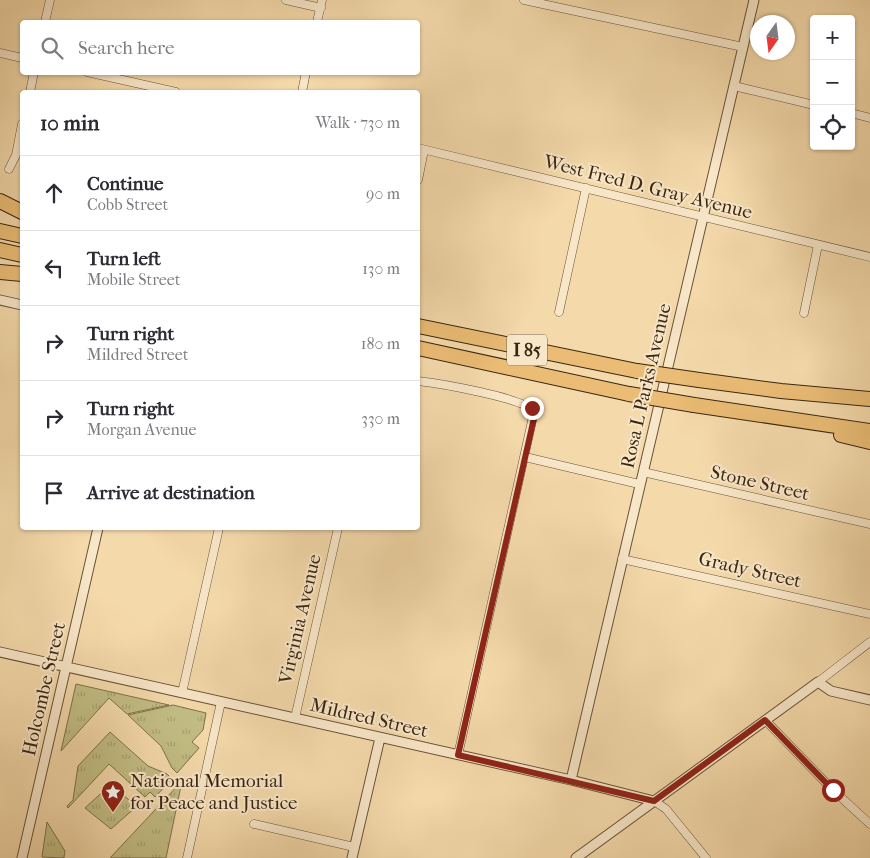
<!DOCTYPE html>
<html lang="en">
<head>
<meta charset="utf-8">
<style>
	:root { --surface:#fff; --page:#f7f7f7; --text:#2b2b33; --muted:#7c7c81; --line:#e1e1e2 }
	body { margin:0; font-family:"IM FELL French Canon",serif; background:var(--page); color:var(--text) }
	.controls { position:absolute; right:15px; top:15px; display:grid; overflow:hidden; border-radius:5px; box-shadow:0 1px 4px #0004 }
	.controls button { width:45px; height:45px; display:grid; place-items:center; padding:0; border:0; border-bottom:1px solid var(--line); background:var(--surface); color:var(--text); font:25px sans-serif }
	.compass { position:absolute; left:750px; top:15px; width:45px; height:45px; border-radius:50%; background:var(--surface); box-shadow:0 1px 4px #0004; rotate:194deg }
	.stop { position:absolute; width:15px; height:15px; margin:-11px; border:4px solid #8f2418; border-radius:50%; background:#fff }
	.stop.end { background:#8f2418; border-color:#fff; box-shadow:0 1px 5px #0008 }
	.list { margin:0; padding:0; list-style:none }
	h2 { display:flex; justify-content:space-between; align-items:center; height:65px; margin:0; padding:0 20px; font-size:21px }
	h2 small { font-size:16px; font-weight:400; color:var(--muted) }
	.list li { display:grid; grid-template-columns:32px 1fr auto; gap:15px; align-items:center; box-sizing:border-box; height:75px; padding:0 20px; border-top:1px solid var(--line) }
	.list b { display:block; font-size:19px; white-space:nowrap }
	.list p { margin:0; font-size:16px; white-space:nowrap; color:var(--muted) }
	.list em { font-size:16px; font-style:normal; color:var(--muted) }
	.icon { flex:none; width:28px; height:28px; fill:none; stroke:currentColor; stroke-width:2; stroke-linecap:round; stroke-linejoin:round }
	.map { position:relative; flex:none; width:870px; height:858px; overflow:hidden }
	.search { position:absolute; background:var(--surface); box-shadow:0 1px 4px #0004; left:20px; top:20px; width:400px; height:55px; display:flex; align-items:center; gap:12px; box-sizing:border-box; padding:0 18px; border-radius:5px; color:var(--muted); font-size:19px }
	.panel { position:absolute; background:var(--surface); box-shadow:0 1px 4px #0004; left:20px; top:90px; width:400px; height:440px; border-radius:5px }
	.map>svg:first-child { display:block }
</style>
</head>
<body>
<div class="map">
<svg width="870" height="858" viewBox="0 0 870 858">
	<defs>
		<pattern id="grass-tufts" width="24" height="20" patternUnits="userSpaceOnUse" patternTransform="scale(1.25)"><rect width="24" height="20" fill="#c2bd84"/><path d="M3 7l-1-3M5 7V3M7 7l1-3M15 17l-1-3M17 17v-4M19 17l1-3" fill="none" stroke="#a7a271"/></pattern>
	</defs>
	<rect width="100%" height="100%" fill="#f4d9aa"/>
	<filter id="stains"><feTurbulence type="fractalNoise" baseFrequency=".004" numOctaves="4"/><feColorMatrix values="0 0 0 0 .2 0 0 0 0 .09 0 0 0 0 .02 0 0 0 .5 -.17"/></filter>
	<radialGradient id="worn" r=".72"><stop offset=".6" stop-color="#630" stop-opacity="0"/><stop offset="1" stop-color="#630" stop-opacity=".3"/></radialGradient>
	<!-- grass -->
	<path fill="url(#grass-tufts)" stroke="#7e724a" d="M 76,684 L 169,705 L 127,714 L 109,698 L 61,751 Z
		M 173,705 L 206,713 L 203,730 L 192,742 L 199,748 L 177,773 L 172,768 L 161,746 L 128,715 Z
		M 110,732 L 148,766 L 167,774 L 172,779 L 155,797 L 150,792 L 145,797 L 109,764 L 68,808 L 67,806 L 73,800 L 78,766 Z
		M 182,781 L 166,858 L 110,858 Z
		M 110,785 L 137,806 L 111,829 L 85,808 Z
		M 47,822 L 65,851 L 64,858 L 42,857 Z"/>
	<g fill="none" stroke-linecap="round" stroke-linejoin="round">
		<!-- minor casing -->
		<g stroke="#685337" stroke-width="9">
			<path id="minor" d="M 286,0 L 321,8
				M 524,0 L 743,47
				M 45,22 L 50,0
				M 317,22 L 322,0
				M 0,53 L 22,58
				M 87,72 L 176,92
				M 734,86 L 814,105
				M 30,92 L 34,72
				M 302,92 L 306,72
				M 851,113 L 870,118
				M 418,148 L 870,257
				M 9,169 L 16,155 L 22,124
				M 418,180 L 424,150
				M 559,312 L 586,188
				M 804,313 L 818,245
				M 418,381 C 436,383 527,398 534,412 L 458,755
				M 525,457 L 639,484
				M 643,472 L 870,524
				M 622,559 L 870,614
				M 818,682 L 870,642
				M 182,693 L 219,528
				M 295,718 L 338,528
				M 765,720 L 833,790 L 870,824
				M 654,801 L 666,809 L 706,858
				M 254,824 L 354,847
				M 187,858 L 221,702"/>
		</g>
		<!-- tertiary casing -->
		<g stroke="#685337" stroke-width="11">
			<path id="tertiary" d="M 0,300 L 22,305
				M 0,652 L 571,780 L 654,801
				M 571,780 L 754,0
				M 22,858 L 98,528
				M 352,858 L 380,738
				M 576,858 L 818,682 L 831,691 L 870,700"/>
		</g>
		<!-- motorway casing -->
		<g stroke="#3a2611" stroke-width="16">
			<path id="motorway" d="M 0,201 L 22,212
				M 0,231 L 22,236
				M 0,250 L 22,255
				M 0,272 L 22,274
				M 418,326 L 637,371
				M 418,348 L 629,394
				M 699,380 L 781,391 L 870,399
				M 694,405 L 870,431
				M 841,435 L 870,442"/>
		</g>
		<!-- minor -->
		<use href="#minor" stroke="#f8e6c8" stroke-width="8"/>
		<!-- tertiary -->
		<use href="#tertiary" stroke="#f8e6c8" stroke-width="9"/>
		<!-- motorway -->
		<use href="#motorway" stroke="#eabc75" stroke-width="14"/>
		<!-- motorway-bridge casing -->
		<g stroke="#3a2611" stroke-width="16" stroke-linecap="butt">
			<path id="motorway-bridge" d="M 637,371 L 699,380
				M 629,394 L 694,405"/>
		</g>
		<!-- motorway-bridge -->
		<use href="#motorway-bridge" stroke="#eabc75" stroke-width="14"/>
	</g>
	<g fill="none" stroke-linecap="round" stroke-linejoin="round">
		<!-- route -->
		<path stroke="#8f2418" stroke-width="6" d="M 532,408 L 534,418 L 458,755 L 654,801 L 765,720 L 833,790"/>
	</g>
	<!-- icons -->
	<defs>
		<g id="sight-pin" transform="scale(1.25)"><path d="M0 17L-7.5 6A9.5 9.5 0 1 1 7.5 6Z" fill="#8f2418" stroke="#f8e6c8"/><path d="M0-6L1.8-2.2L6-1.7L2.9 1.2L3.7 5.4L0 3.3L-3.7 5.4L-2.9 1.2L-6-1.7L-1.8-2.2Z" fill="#fff"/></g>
	</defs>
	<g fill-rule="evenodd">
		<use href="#sight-pin" x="113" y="792"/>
	</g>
	<g text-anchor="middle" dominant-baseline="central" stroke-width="4" stroke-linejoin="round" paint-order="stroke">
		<!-- shield labels -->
		<rect fill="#f8e6c8" stroke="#736048" stroke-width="1" x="507" y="334.5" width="40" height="31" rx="4"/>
		<g font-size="18" font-weight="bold" fill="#3a2611">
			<text x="527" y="350">I 85</text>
		</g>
		<!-- street labels -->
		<g font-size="19" fill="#3a2611" stroke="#f8e6c8">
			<text transform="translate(648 187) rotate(14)">West Fred D. Gray Avenue</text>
			<text transform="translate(646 386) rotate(-77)">Rosa L Parks Avenue</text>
			<text transform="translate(760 483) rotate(13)">Stone Street</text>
			<text transform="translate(750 570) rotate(13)">Grady Street</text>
			<text transform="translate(300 619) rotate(-77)">Virginia Avenue</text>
			<text transform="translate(44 689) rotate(-77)">Holcombe Street</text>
			<text transform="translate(369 718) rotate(13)">Mildred Street</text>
		</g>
		<!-- poi labels -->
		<g font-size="19" fill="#3a2611" stroke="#f8e6c8" text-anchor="start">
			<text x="130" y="781">National Memorial<tspan x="130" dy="22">for Peace and Justice</tspan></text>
		</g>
	</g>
	<rect width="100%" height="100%" filter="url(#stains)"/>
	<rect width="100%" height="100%" fill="url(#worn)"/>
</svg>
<div class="controls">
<button>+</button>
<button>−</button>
<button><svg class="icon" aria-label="locate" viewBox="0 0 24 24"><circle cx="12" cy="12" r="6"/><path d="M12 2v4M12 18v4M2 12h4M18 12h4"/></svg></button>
</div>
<svg class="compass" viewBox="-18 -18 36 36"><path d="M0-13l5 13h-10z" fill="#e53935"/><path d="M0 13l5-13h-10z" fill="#7c7c81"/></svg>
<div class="stop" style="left:833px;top:790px"></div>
<div class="stop end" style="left:532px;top:408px"></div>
<div class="search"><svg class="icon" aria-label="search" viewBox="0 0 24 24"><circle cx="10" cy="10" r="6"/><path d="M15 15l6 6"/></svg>Search here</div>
<section class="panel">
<h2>10 min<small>Walk · 730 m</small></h2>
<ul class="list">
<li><svg class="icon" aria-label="ahead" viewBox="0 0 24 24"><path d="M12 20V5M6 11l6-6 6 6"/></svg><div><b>Continue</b><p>Cobb Street</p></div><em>90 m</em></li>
<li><svg class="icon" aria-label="left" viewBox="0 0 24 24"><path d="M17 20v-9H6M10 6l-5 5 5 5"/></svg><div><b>Turn left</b><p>Mobile Street</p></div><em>130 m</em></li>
<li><svg class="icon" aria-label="right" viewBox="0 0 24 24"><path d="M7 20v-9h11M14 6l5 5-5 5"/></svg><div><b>Turn right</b><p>Mildred Street</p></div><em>180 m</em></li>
<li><svg class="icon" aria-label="right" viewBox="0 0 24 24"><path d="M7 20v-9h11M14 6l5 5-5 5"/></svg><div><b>Turn right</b><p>Morgan Avenue</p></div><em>330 m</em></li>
<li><svg class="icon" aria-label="arrive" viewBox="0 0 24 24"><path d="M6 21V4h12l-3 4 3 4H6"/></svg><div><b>Arrive at destination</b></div></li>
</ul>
</section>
</div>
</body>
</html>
